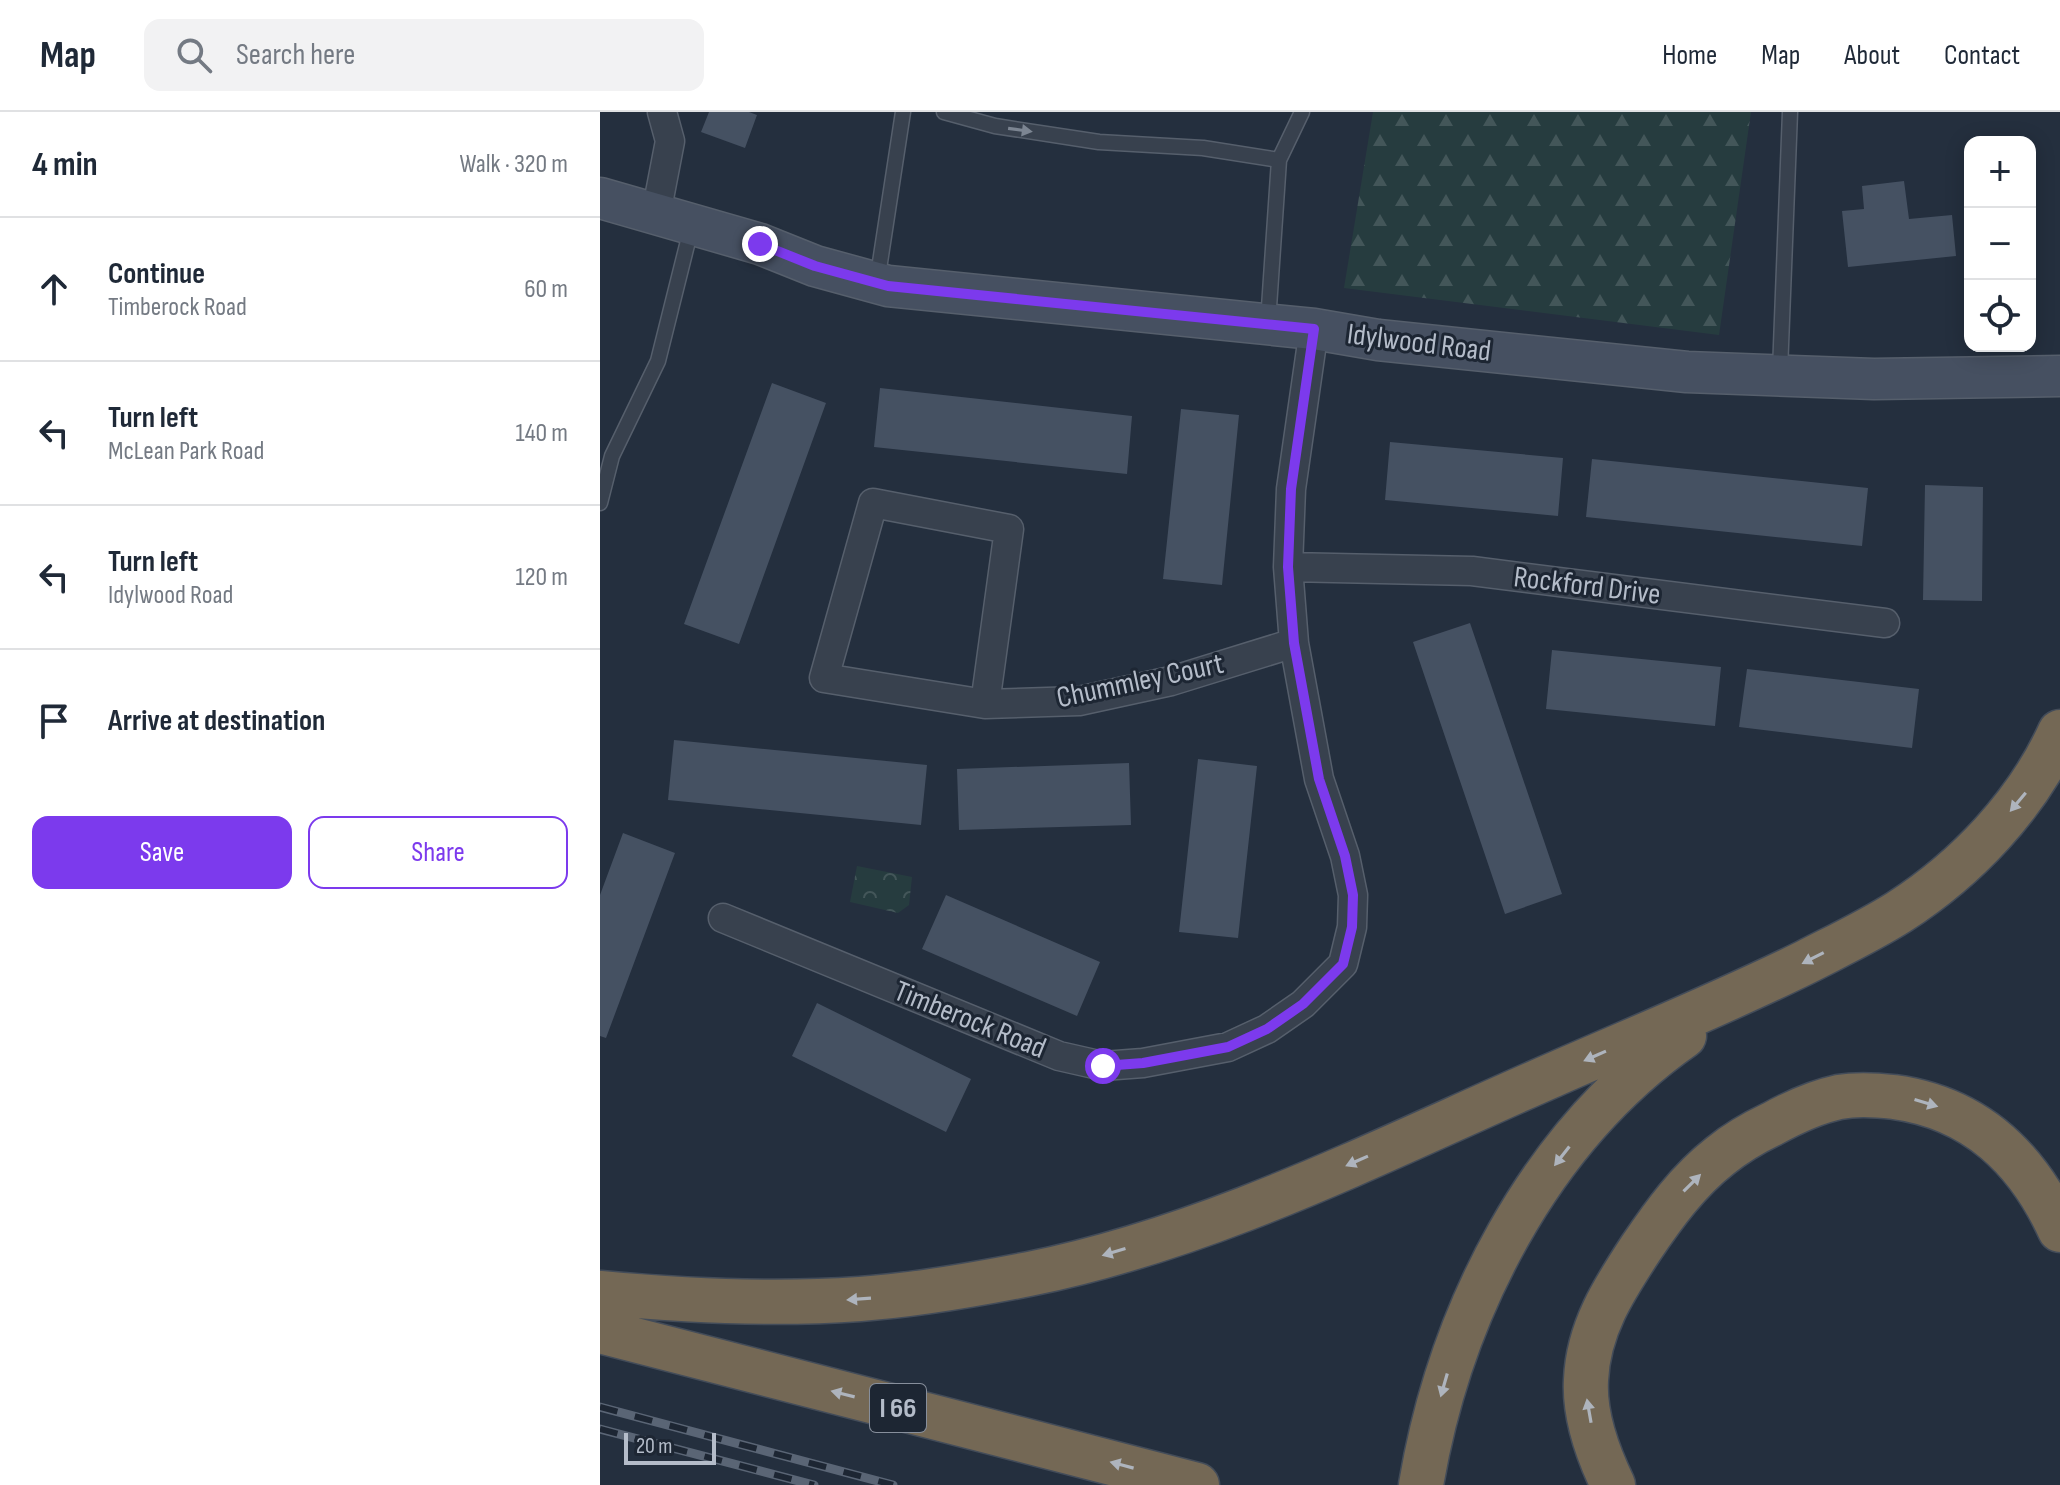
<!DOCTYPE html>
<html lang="en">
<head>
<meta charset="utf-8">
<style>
	:root { --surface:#fff; --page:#f2f2f3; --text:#1f2937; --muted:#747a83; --line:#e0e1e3; --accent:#7c3aed }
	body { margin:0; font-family:"Sofia Sans Condensed",sans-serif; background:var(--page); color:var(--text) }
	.controls { position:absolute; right:24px; top:24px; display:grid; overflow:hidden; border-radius:16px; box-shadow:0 4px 20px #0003 }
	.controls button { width:72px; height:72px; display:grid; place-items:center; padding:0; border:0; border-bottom:2px solid var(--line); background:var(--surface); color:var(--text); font:40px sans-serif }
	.scale { position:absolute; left:24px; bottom:20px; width:92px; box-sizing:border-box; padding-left:8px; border:4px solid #b4bcc9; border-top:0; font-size:22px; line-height:28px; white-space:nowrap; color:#b4bcc9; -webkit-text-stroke:6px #1d2633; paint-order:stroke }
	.stop { position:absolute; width:24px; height:24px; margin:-18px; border:6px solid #7c3aed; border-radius:50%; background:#fff }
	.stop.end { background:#7c3aed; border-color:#fff; box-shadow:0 2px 8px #0008 }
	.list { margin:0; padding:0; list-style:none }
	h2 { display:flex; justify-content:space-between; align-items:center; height:104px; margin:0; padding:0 32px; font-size:34px }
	h2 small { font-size:26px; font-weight:400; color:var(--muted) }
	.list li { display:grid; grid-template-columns:52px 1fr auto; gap:24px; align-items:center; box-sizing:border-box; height:144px; padding:0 32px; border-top:2px solid var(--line) }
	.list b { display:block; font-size:30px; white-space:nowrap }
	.list p { margin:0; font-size:26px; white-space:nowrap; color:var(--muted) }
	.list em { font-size:26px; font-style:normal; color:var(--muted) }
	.actions { display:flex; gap:16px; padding:24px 32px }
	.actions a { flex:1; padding:18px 0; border:2px solid var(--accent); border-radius:16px; text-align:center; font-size:28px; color:var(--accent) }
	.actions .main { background:var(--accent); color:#fff }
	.icon { flex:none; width:44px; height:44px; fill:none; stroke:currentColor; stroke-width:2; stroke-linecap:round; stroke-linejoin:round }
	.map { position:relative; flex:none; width:1460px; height:1373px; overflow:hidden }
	header { display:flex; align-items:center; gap:48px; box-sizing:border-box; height:112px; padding:0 40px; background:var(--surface); border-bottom:2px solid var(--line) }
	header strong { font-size:38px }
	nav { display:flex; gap:44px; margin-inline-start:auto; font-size:28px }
	.search { width:560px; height:72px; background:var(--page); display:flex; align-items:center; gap:20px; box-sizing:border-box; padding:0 28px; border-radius:16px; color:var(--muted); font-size:30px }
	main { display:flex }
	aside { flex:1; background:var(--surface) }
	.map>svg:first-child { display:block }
</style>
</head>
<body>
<header>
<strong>Map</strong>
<div class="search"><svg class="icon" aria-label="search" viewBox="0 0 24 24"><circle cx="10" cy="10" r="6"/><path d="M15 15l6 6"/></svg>Search here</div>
<nav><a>Home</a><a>Map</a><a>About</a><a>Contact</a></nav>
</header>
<main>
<aside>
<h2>4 min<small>Walk · 320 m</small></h2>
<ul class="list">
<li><svg class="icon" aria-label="ahead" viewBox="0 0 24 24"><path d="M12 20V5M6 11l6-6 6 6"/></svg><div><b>Continue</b><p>Timberock Road</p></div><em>60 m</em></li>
<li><svg class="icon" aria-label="left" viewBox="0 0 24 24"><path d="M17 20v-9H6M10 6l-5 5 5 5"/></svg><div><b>Turn left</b><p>McLean Park Road</p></div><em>140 m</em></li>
<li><svg class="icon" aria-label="left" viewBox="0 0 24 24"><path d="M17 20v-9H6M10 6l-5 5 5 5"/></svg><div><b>Turn left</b><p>Idylwood Road</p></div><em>120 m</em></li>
<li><svg class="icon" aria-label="arrive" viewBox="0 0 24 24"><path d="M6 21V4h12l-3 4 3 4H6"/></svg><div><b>Arrive at destination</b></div></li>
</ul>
<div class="actions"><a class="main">Save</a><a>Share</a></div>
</aside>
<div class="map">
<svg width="1460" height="1373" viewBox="0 0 1460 1373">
	<defs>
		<pattern id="forest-firs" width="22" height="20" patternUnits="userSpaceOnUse" patternTransform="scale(2)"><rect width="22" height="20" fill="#263c3f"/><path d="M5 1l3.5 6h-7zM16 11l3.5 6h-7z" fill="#435659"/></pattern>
		<pattern id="park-crowns" width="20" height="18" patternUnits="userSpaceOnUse" patternTransform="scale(2)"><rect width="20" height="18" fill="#263c3f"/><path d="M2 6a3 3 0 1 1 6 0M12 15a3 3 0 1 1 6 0" fill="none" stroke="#435659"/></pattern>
	</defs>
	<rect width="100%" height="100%" fill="#242f3e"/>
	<!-- forest -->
	<path fill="url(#forest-firs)" d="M 773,0 L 1151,0 L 1119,223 L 744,176 Z"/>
	<!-- park -->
	<path fill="url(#park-crowns)" d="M 257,754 L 312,765 L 309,793 L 298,801 L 250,790 Z"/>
	<!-- building -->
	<path fill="#455162" d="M 109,0 L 149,0 L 157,3 L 145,36 L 101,20 Z
		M 1304,69 L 1309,107 L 1352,103 L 1356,144 L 1248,155 L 1242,99 L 1264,97 L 1262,74 Z
		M 172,271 L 226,291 L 139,532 L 84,512 Z
		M 280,276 L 532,304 L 527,362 L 274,335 Z
		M 581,297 L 639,303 L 622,473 L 563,467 Z
		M 790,330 L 963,346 L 958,404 L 785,388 Z
		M 992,347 L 1268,376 L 1262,434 L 986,405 Z
		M 1325,373 L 1383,375 L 1382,489 L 1323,488 Z
		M 870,511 L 962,782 L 905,802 L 813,530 Z
		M 952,538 L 1121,555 L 1115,614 L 946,597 Z
		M 1147,557 L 1319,577 L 1312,636 L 1139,615 Z
		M 74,628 L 327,653 L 321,713 L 68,688 Z
		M 598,647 L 657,654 L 638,826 L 579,820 Z
		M 529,651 L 531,713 L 359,718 L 357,657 Z
		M 23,721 L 75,741 L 6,926 L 0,924 L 0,783 Z
		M 346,783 L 500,850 L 477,904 L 322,837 Z
		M 217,891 L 371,967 L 346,1020 L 192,944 Z"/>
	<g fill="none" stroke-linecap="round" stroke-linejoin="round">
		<!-- service casing -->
		<g stroke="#565f6c" stroke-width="17">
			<path id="service" d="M 344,0 L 395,14 L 499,30 L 603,36 L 679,48
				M 277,170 L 303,0
				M 668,210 L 679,48 L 702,0
				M 1180,259 L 1190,0
				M 0,391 L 12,344 L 58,249 L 92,113"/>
		</g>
		<!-- minor casing -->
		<g stroke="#565f6c" stroke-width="31">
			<path id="minor" d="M 56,102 L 70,29 L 62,0
				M 273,391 L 409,417 L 385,592 L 224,566 Z
				M 688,455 L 872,459 L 1285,511
				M 385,592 L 479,589 L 571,569 L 694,531
				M 123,806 L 459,944 L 503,954 L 543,951 L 628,935 L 667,917 L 703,892 L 743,852 L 752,815 L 753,783 L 745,744 L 719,667 L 694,531 L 688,455 L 691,377 L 714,217"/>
		</g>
		<!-- secondary casing -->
		<g stroke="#565f6c" stroke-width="43">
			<path id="secondary" d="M 0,86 L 160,132 L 215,154 L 288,174 L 714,217 L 778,228 L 1087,260 L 1274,267 L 1460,264"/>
		</g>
		<!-- motorway casing -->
		<g stroke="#434c59" stroke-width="47">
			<path id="motorway" d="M 0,1181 C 86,1189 174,1193 260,1187 C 317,1183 373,1173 429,1162 C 613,1125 783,1037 953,963 C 1037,926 1123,891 1206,850 C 1237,834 1269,819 1299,800 C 1366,757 1427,693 1460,620
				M 0,1219 L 597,1373
				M 821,1373 C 850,1201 938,1026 1084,924
				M 1013,1373 C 998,1342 984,1303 986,1268 C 988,1217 1014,1177 1041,1136 C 1064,1102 1088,1069 1120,1044 C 1136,1031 1153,1021 1172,1012 C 1192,1001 1216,990 1239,985 C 1256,982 1276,983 1294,985 C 1375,996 1427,1046 1460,1118"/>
		</g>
		<!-- service -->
		<use href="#service" stroke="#38414e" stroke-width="14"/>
		<!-- minor -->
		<use href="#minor" stroke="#38414e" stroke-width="28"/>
		<!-- secondary -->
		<use href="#secondary" stroke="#465061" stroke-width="40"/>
		<!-- motorway -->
		<use href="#motorway" stroke="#746855" stroke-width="44"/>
		<!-- rail casing -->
		<g stroke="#5a6575" stroke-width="9">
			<path id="rail" d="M 0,1295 L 293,1373
				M 0,1317 L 214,1373"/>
		</g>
		<!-- rail -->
		<use href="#rail" stroke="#1d2633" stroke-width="6" stroke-dasharray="18" stroke-linecap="butt"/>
	</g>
	<!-- one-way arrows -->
	<defs><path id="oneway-solid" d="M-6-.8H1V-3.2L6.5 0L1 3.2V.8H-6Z" transform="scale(2)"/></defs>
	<use fill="#7c8592" href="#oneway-solid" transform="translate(420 18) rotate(8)"/>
	<g fill="#aeb4bd">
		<use href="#oneway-solid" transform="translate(1418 690) rotate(130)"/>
		<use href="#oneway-solid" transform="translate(1213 846) rotate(153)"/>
		<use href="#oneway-solid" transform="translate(995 944) rotate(156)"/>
		<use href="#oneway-solid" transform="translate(1326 991) rotate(17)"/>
		<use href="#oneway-solid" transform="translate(962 1044) rotate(128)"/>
		<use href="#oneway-solid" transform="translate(757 1049) rotate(156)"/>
		<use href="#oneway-solid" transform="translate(1092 1071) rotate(-45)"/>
		<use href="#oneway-solid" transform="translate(514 1140) rotate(163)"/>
		<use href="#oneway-solid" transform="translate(259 1187) rotate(176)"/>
		<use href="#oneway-solid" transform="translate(844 1273) rotate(106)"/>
		<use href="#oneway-solid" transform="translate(243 1282) rotate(-166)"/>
		<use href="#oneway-solid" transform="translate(989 1299) rotate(-100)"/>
		<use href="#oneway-solid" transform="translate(522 1353) rotate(-165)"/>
	</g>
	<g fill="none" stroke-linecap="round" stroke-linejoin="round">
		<!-- route -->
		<path stroke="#7c3aed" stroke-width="10" d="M 160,132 L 215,154 L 288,174 L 714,217 L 691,377 L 688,455 L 694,531 L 719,667 L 745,744 L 753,783 L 752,815 L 743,852 L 703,892 L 667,917 L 628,935 L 543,951 L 503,954"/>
	</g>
	<g text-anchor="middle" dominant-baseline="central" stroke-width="6" stroke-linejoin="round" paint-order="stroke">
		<!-- shield labels -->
		<rect fill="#1d2633" stroke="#878f9c" stroke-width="2" x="270" y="1272" width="56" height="48" rx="6"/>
		<g font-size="28" font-weight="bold" fill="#b4bcc9">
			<text x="298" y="1296">I 66</text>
		</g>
		<!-- street labels -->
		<g font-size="30" fill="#b4bcc9" stroke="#1d2633">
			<text transform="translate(819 231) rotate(7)">Idylwood Road</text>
			<text transform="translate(987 474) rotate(7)">Rockford Drive</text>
			<text transform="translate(540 569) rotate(-12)">Chummley Court</text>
			<text transform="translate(370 908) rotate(22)">Timberock Road</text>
		</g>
	</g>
</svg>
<div class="controls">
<button>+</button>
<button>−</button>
<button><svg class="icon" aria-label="locate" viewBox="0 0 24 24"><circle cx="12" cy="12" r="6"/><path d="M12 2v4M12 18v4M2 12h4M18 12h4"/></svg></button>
</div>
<div class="scale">20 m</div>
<div class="stop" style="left:503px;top:954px"></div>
<div class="stop end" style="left:160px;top:132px"></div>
</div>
</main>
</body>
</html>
